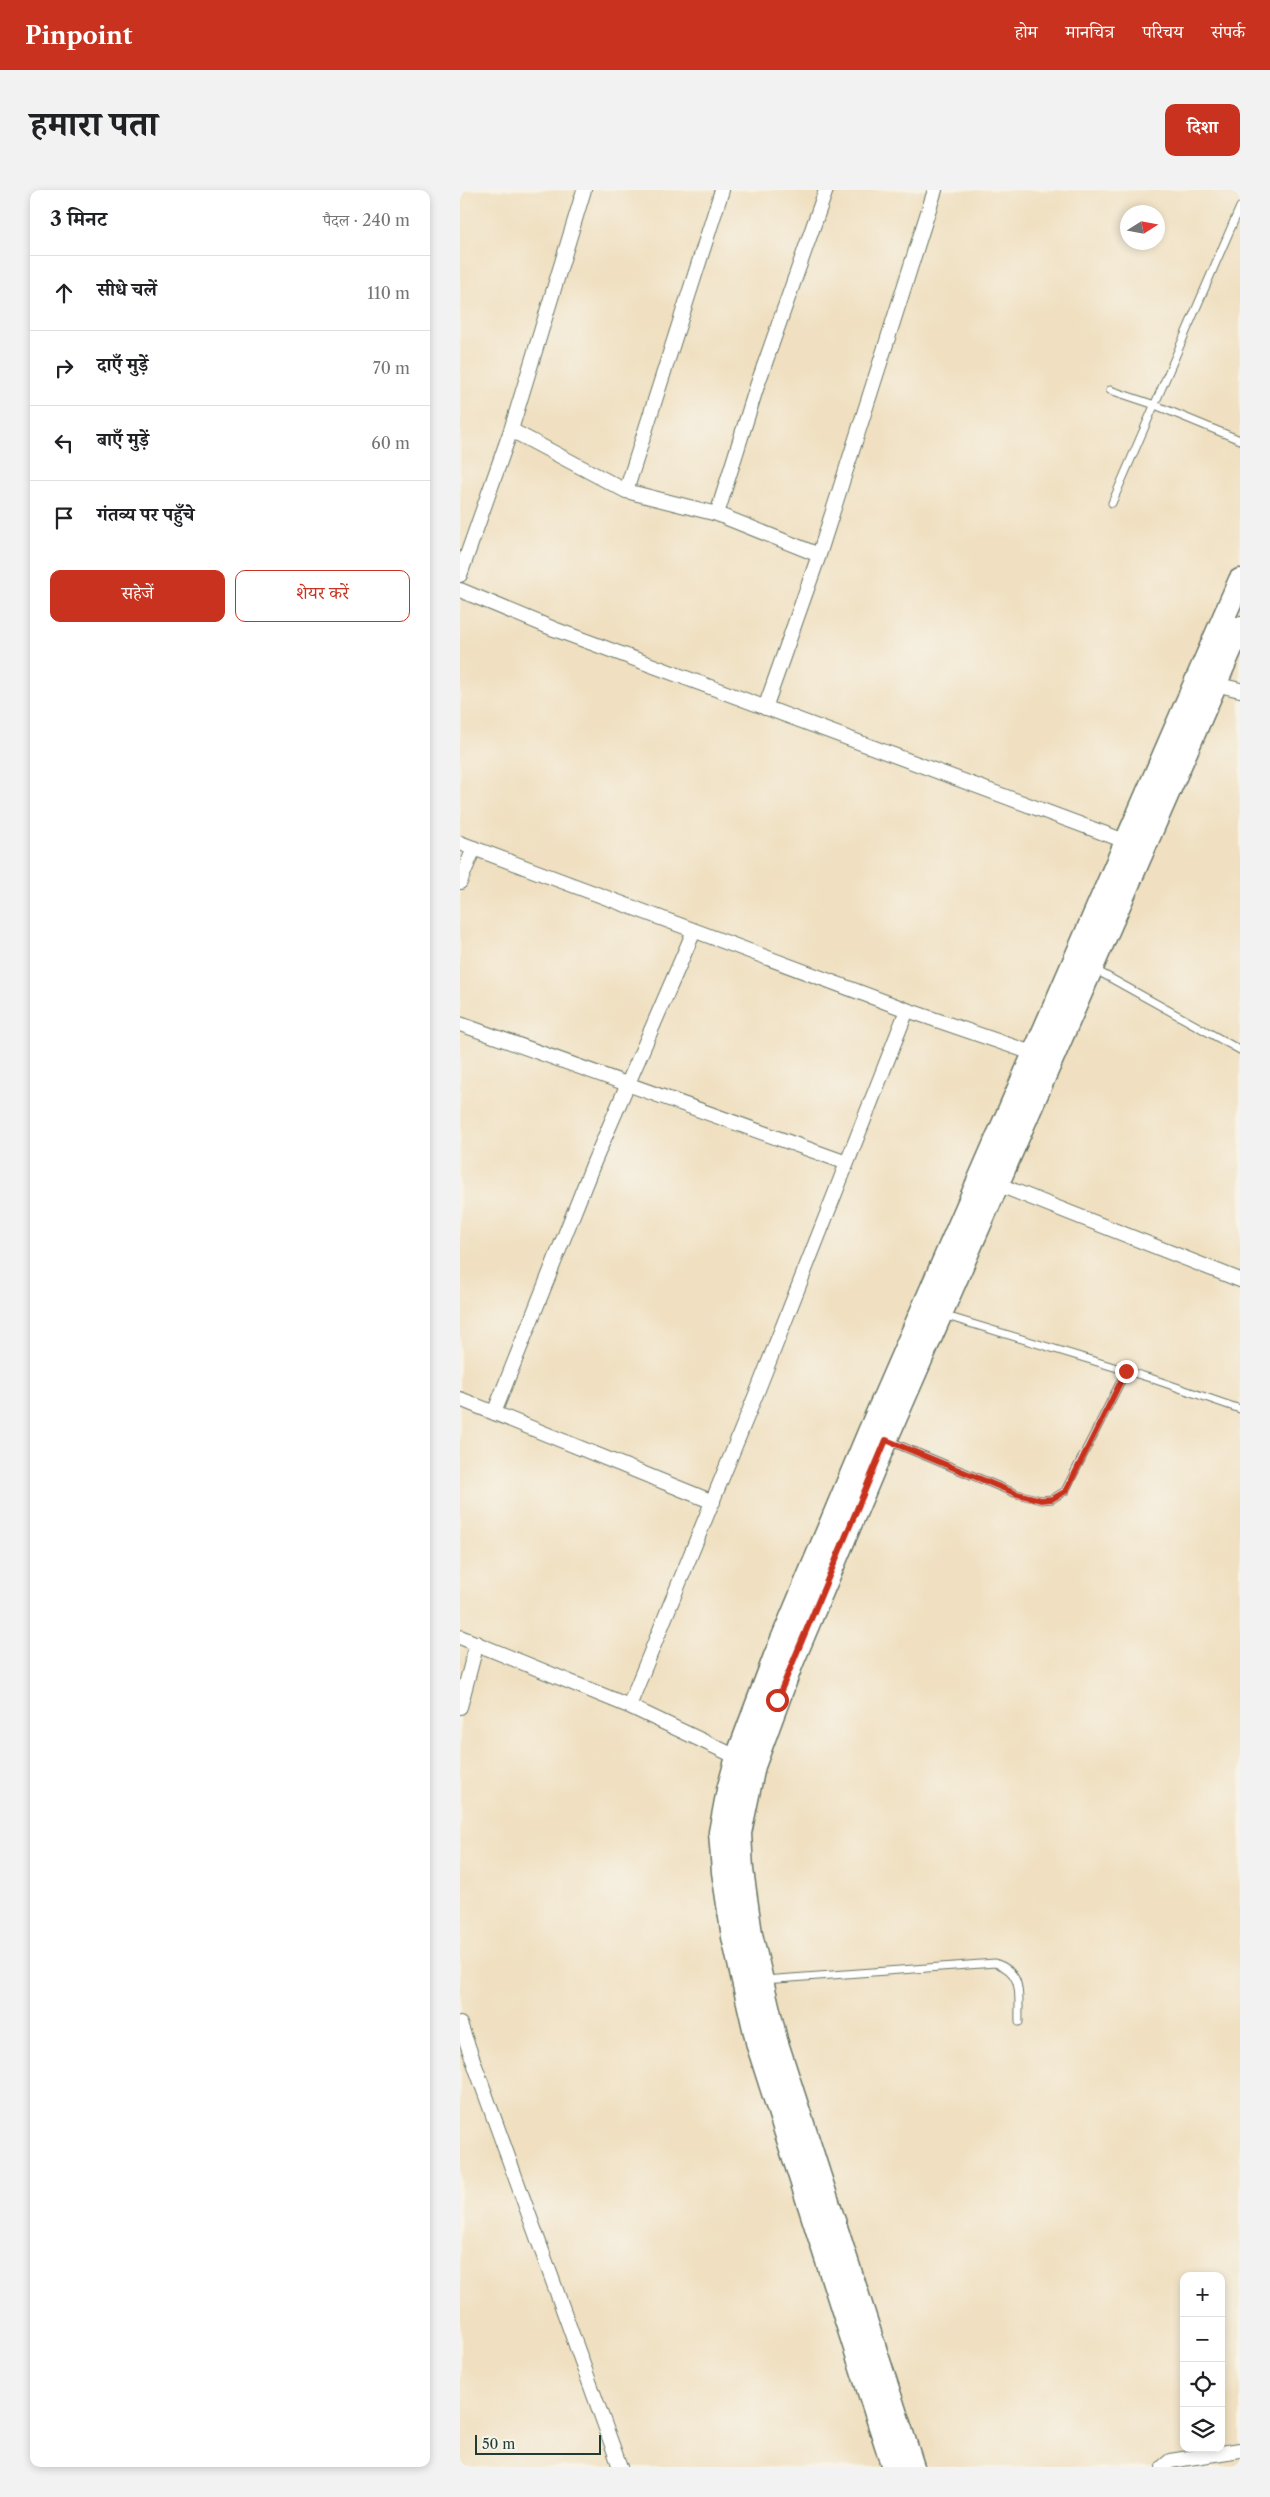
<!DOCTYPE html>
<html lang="hi">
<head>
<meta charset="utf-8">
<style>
	:root { --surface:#fff; --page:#f2f2f2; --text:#202124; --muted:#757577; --line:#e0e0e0; --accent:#c8321e }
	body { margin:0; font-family:"Libre Caslon Text","Noto Serif Devanagari",serif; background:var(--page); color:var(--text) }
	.controls { position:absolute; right:15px; bottom:15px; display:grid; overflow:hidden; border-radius:10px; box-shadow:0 2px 8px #0003 }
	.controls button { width:45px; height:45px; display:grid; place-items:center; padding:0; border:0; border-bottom:1px solid var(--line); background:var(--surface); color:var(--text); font:25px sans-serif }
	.compass { position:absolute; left:660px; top:15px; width:45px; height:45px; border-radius:50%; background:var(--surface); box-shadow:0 2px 8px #0003; rotate:79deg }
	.scale { position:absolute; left:15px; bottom:12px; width:126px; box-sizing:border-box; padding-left:5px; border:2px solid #1f3d34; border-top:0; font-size:14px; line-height:18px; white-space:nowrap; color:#1f3d34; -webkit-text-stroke:4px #f7f3e8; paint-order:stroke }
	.stop { position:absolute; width:15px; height:15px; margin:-11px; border:4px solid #c8321e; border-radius:50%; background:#fff }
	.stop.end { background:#c8321e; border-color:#fff; box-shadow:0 1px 5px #0008 }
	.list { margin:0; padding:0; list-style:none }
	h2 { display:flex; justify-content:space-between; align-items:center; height:65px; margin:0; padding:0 20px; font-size:21px }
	h2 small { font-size:16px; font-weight:400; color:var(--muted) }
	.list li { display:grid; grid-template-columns:32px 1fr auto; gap:15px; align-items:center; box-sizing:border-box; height:75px; padding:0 20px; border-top:1px solid var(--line) }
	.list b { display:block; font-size:19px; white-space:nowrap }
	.list em { font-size:16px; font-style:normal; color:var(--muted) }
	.actions { display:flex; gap:10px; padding:15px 20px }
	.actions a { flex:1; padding:11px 0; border:1px solid var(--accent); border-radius:10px; text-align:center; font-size:18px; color:var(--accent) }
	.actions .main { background:var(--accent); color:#fff }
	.icon { flex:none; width:28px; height:28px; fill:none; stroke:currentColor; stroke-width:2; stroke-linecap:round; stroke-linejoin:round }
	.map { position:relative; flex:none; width:780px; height:2277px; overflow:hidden; border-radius:10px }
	header { display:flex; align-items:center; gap:30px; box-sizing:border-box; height:70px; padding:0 25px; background:var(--accent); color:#fff }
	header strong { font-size:24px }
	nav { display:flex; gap:28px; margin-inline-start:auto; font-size:18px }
	.intro { display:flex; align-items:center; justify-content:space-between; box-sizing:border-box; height:120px; padding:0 30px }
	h1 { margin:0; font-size:35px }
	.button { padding:12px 22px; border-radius:10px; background:var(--accent); color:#fff; font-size:18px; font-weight:700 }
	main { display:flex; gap:30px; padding:0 30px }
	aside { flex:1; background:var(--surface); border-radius:10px; box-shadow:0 2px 8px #0003 }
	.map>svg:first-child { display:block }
</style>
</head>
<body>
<header>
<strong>Pinpoint</strong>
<nav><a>होम</a><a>मानचित्र</a><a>परिचय</a><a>संपर्क</a></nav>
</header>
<div class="intro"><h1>हमारा पता</h1><a class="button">दिशा</a></div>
<main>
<aside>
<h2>3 मिनट<small>पैदल · 240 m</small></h2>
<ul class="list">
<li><svg class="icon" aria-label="ahead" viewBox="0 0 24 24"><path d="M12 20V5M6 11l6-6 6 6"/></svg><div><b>सीधे चलें</b></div><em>110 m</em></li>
<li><svg class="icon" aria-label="right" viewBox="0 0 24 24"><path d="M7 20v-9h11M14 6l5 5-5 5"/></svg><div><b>दाएँ मुड़ें</b></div><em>70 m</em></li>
<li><svg class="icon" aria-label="left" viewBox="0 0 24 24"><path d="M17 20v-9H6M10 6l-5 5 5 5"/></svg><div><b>बाएँ मुड़ें</b></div><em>60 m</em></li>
<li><svg class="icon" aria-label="arrive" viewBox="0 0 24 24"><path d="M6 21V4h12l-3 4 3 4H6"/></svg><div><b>गंतव्य पर पहुँचे</b></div></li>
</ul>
<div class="actions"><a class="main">सहेजें</a><a>शेयर करें</a></div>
</aside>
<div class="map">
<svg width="780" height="2277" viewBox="0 0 780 2277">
	<rect width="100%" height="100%" fill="#f7f3e8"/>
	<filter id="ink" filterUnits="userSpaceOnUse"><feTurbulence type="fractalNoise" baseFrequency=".02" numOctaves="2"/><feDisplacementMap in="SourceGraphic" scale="10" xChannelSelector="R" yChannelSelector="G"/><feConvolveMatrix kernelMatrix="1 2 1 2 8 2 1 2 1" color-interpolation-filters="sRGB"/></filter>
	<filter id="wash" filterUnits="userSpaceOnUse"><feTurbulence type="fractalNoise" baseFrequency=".0096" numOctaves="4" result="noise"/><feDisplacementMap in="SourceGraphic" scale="20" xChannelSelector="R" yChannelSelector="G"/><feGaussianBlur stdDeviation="1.12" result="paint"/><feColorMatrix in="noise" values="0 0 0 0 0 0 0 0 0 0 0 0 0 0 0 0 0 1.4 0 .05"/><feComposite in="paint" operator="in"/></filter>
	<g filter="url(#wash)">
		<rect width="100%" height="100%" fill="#f0e0c1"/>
	</g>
	<g filter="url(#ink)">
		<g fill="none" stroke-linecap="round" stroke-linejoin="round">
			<!-- lane casing -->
			<g stroke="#687665" stroke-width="9">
				<path id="lane" d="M 650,200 L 695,215 L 780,250
					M 652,313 L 780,17
					M 634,779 L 780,860
					M 483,1125 L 690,1188 L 780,1219
					M 429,1251 L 557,1304 L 581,1310 L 592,1309 L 605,1301 L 666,1181
					M 304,1790 L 535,1773 C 565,1783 558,1806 559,1832"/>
			</g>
			<!-- street casing -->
			<g stroke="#687665" stroke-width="16">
				<path id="street" d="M 51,240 L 166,301 L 257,324 L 359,365
					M 166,301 L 262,0
					M 257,324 L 297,196 L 366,0
					M 0,385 L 51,240 L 124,0
					M 0,400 L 94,439 L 673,654
					M 755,494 L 780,500
					M 305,518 L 359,365 L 475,0
					M 0,653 L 447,820 L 581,866
					M 0,692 L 14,658
					M 0,834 L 387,973
					M 537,994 L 780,1090
					M 0,1209 L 253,1312
					M 34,1223 L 134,972 L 234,741
					M 0,1447 L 169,1516 L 283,1570
					M 169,1516 L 299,1197 L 447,820
					M 0,1517 L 17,1453
					M 0,1834 L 160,2277
					M 703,2277 L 710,2271 L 780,2260"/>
			</g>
			<!-- primary casing -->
			<g stroke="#687665" stroke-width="25">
				<path id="primary" d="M 433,2277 L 298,1856 L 273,1747 L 263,1682 L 260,1642 L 268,1600 L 277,1567 L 315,1466 L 409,1242 L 780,390
					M 453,2277 L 316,1850 L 291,1744 L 282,1680 L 280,1643 L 294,1576 L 332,1473 L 426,1250 L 780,438"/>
			</g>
			<!-- lane -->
			<use href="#lane" stroke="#fff" stroke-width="7"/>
			<!-- street -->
			<use href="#street" stroke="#fff" stroke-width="14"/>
			<!-- primary -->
			<use href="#primary" stroke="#fff" stroke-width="22"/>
		</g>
	</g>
	<g fill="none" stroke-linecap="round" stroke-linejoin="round" filter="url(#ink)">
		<!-- route -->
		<path stroke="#c8321e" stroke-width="6" d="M 317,1510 L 426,1250 L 557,1304 L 581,1310 L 592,1309 L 606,1301 L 666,1181"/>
	</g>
</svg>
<div class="controls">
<button>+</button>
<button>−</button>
<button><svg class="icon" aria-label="locate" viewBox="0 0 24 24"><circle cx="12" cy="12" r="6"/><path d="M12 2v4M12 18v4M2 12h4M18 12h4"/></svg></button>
<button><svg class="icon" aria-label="layers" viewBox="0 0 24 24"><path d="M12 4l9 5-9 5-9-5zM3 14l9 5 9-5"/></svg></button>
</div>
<svg class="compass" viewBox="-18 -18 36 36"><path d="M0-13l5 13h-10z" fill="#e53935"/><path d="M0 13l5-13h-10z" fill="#757577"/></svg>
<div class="scale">50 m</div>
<div class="stop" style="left:317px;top:1510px"></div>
<div class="stop end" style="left:666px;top:1181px"></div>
</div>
</main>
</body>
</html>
